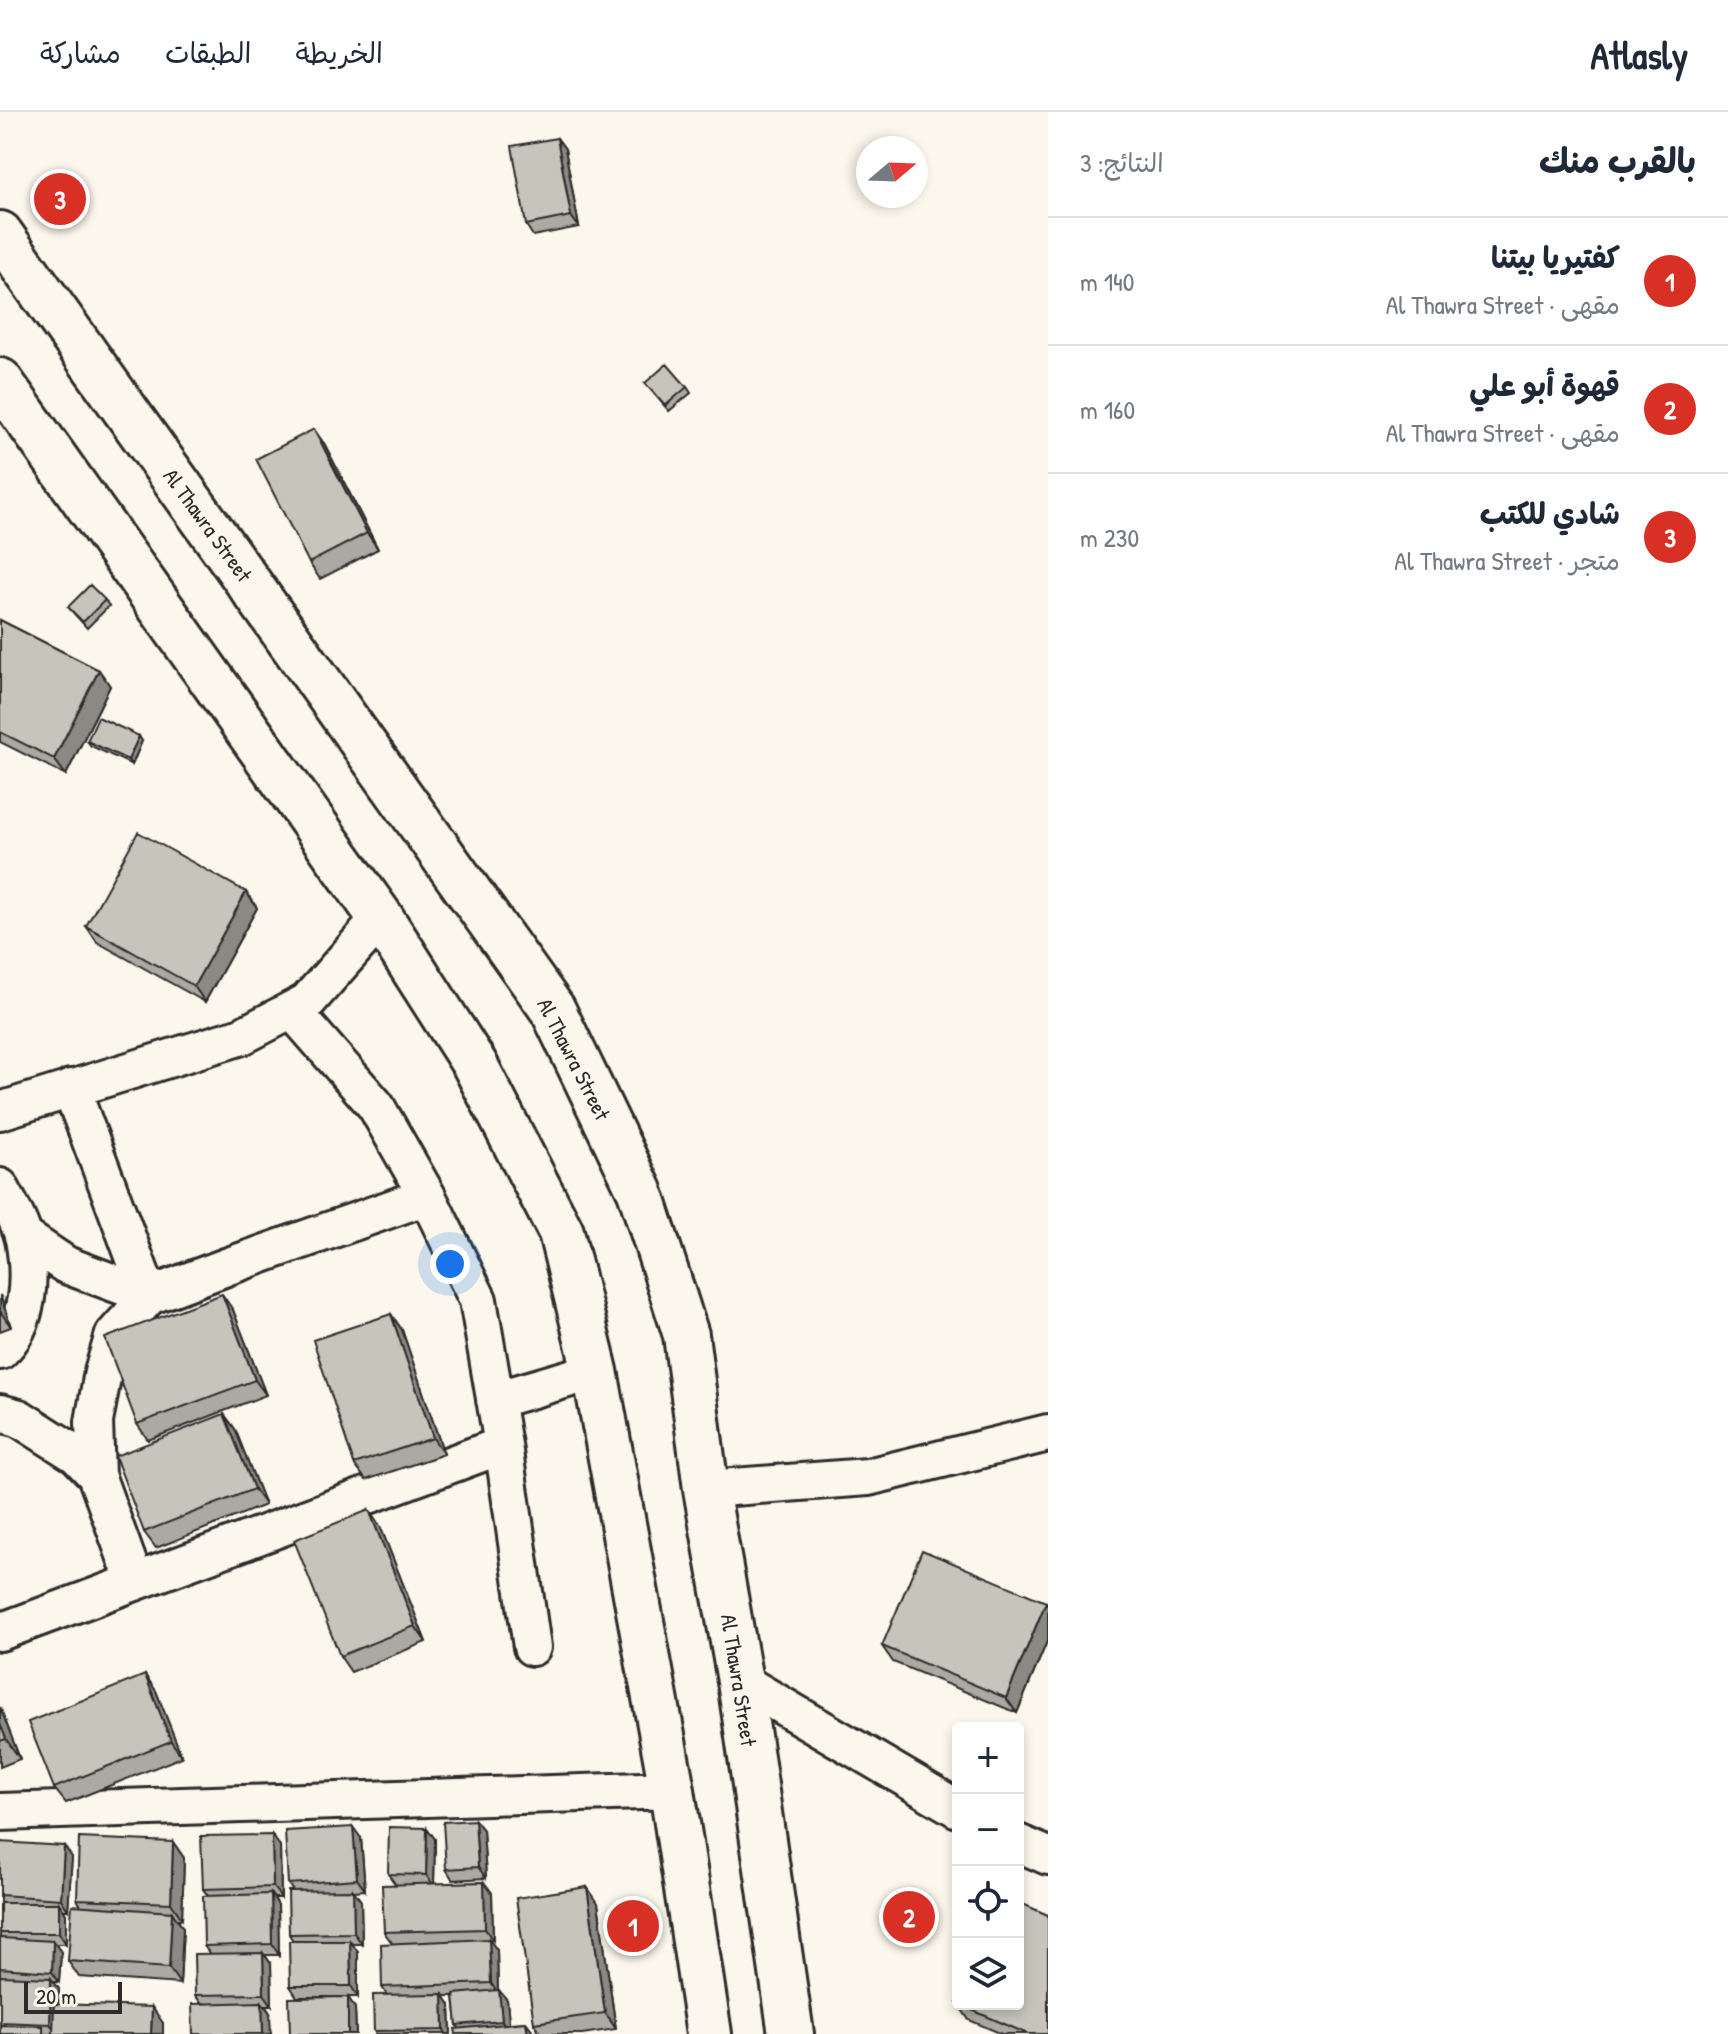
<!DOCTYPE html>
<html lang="ar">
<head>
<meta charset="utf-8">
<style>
	:root { --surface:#fff; --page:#f2f2f3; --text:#1f2937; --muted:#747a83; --line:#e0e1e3; --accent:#d93025 }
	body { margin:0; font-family:"Patrick Hand","Playpen Sans Arabic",sans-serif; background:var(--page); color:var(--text); direction:rtl }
	.controls { position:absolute; right:24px; bottom:24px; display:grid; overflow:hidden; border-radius:8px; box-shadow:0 4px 12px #0003 }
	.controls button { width:72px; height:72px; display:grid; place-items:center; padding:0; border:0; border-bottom:2px solid var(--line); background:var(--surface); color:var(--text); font:40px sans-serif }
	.compass { position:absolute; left:856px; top:24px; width:72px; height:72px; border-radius:50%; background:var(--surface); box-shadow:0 4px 12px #0003; rotate:71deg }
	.scale { position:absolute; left:24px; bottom:20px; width:98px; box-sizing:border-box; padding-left:8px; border:4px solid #2b2b2b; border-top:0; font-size:22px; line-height:28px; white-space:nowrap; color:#2b2b2b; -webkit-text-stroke:6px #fbf7ec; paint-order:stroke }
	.you { position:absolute; left:450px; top:1152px; width:28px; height:28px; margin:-20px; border:6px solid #fff; border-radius:50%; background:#1a73e8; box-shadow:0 0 0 12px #1a73e833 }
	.badge { display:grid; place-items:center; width:52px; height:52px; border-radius:50%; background:var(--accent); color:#fff; font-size:26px; font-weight:700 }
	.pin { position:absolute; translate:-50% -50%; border:4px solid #fff; box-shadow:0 2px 8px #0006 }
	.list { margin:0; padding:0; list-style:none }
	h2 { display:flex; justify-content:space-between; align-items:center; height:104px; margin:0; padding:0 32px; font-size:34px }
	h2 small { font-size:26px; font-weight:400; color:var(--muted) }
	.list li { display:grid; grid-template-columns:52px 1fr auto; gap:24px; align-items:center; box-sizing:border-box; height:128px; padding:0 32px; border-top:2px solid var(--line) }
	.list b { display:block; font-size:30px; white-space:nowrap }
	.list p { margin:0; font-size:26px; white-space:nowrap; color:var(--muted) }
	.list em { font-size:26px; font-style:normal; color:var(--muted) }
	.icon { flex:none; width:44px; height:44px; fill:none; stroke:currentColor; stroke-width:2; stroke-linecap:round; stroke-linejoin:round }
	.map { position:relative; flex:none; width:1048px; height:1922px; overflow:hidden; direction:ltr }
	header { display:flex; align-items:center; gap:48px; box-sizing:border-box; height:112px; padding:0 40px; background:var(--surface); border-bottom:2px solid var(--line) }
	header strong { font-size:38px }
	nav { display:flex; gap:44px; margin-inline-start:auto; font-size:28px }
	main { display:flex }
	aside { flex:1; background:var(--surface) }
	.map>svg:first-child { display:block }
</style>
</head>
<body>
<header>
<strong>Atlasly</strong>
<nav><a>الخريطة</a><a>الطبقات</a><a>مشاركة</a></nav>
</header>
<main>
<aside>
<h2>بالقرب منك<small>النتائج: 3</small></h2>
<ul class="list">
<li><span class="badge">1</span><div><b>كفتيريا بيتنا</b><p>مقهى · Al Thawra Street</p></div><em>140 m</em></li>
<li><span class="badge">2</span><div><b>قهوة أبو علي</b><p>مقهى · Al Thawra Street</p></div><em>160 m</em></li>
<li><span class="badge">3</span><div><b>شادي للكتب</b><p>متجر · Al Thawra Street</p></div><em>230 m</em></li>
</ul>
</aside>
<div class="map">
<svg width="1048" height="1922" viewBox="0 0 1048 1922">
	<rect width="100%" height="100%" fill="#fbf7ec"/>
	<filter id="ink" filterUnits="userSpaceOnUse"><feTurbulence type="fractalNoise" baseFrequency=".0125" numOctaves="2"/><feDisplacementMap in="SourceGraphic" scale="16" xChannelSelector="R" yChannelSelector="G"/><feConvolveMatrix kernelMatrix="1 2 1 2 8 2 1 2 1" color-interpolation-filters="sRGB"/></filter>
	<g filter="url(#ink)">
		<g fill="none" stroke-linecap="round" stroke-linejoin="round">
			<!-- minor casing -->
			<g stroke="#2b2b2b" stroke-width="42">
				<path id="minor" d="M 292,898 L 376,994 L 427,1084 L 478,1188 L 503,1333 L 532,1535
					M 71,976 L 149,1184
					M 0,999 L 242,924 L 307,890 L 381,806
					M 0,1075 C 8,1091 20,1109 24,1127 C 31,1164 30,1212 0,1239
					M 23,1124 L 66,1153 L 149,1184
					M 495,1288 L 595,1259
					M 0,1301 L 19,1306 L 77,1343 L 96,1363 L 135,1470
					M 96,1363 L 94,1310 L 103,1260 L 114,1223 L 149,1184 L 226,1155 L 427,1084
					M 706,1377 L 868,1365 L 1048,1321
					M 0,1520 L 503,1333
					M 740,1569 L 958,1697
					M 0,1700 L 672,1678
					M 1018,1731 L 1048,1744"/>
			</g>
			<!-- major casing -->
			<g stroke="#2b2b2b" stroke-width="50">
				<path id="major" d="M 0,122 L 553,898 L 640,1079 L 686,1223 L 706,1377 L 740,1569 L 791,1922
					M 0,269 L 381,806 L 475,953 L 561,1120 L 595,1259 L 672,1678 L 709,1922"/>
			</g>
			<!-- minor -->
			<use href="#minor" stroke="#fbf7ec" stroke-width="36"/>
			<!-- major -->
			<use href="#major" stroke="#fbf7ec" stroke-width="44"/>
		</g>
		<!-- wall -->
		<path fill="#aba9a2" stroke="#2b2b2b" stroke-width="2" d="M 557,26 L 565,37 L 579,115 L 533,124 L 526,113 Z
			M 645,271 L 687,275 L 691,281 L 669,299 Z
			M 325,333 L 378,437 L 320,467 L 309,451 Z
			M 105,488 L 109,494 L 87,516 L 68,495 Z
			M 0,508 L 99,558 L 110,574 L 66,663 L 0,630 Z
			M 87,629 L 142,629 L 132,653 L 91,634 Z
			M 246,780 L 257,796 L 205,890 L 97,830 L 86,814 Z
			M 0,1183 L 11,1215 L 0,1219 Z
			M 233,1198 L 266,1283 L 148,1328 L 137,1312 Z
			M 391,1202 L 402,1218 L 444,1342 L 366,1368 L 354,1352 Z
			M 224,1302 L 235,1317 L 265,1393 L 156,1436 L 144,1420 Z
			M 369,1398 L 380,1414 L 426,1530 L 351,1560 L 340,1544 Z
			M 1046,1490 L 1048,1493 L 1048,1527 L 1017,1601 L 893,1550 L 882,1534 Z
			M 145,1563 L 156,1579 L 182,1645 L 66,1691 L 54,1676 Z
			M 0,1595 L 20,1647 L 0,1655 Z
			M 475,1708 L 483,1718 L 486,1766 L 453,1768 L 446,1757 Z
			M 427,1716 L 435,1727 L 434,1772 L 484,1770 L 492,1781 L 493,1828 L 489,1828 L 497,1838 L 498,1878 L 507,1888 L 509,1911 L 526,1910 L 535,1922 L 456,1922 L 459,1916 L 457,1913 L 454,1884 L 444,1884 L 450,1893 L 451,1922 L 376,1922 L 374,1919 L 387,1883 L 382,1875 L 392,1831 L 384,1820 L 396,1773 L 388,1762 Z
			M 361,1726 L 365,1778 L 354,1779 L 361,1789 L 362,1832 L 352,1832 L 358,1840 L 358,1885 L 348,1885 L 355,1896 L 356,1922 L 290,1922 L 345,1885 L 297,1885 L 290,1874 L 293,1829 L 289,1822 L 293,1779 L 288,1772 Z
			M 0,1730 L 72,1745 L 68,1798 L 63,1798 L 66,1802 L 66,1832 L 55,1832 L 61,1840 L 59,1870 L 54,1870 L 59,1877 L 58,1892 L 163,1911 L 163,1922 L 0,1922 Z
			M 173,1730 L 184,1746 L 182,1807 L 177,1807 L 183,1816 L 180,1872 L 79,1865 L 68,1849 L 81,1794 L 77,1787 Z
			M 280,1734 L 281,1786 L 274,1786 L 278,1793 L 279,1843 L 265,1843 L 271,1852 L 272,1893 L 265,1893 L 270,1901 L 201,1891 L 195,1883 L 210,1842 L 204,1834 L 208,1784 L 203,1777 Z
			M 587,1775 L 598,1791 L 616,1917 L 582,1922 L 541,1922 L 534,1911 Z
			M 958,1892 L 1048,1922 L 1002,1922 L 969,1908 Z"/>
		<!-- shaded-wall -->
		<path fill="#8b8984" stroke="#2b2b2b" stroke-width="2" d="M 557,26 L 565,37 L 579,115 L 571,104 Z
			M 314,317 L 325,333 L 378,437 L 367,421 Z
			M 99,558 L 110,574 L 66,663 L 54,647 Z
			M 139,624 L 142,629 L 132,653 L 128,648 Z
			M 246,780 L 257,796 L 205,890 L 194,874 Z
			M 222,1182 L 233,1198 L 266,1283 L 255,1268 Z
			M 0,1183 L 11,1215 L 0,1199 Z
			M 391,1202 L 402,1218 L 444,1342 L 433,1326 Z
			M 224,1302 L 235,1317 L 265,1393 L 254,1377 Z
			M 369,1398 L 380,1414 L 426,1530 L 415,1514 Z
			M 1046,1490 L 1048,1493 L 1048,1527 L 1017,1601 L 1006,1586 Z
			M 145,1563 L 156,1579 L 182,1645 L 171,1629 Z
			M 0,1595 L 20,1647 L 6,1627 L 0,1612 Z
			M 475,1708 L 483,1718 L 486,1766 L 478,1755 Z
			M 353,1715 L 361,1726 L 365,1778 L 357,1767 Z
			M 427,1716 L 435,1727 L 434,1774 L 426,1763 Z
			M 272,1723 L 280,1734 L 281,1786 L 273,1775 Z
			M 173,1730 L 184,1746 L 182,1807 L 171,1791 Z
			M 64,1734 L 72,1745 L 68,1798 L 61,1787 Z
			M 484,1770 L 492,1781 L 493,1828 L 485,1817 Z
			M 587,1775 L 598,1791 L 616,1917 L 605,1901 Z
			M 353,1778 L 361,1789 L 362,1832 L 354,1821 Z
			M 271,1782 L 278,1793 L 279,1843 L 272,1832 Z
			M 59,1791 L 66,1802 L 66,1832 L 59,1821 Z
			M 172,1800 L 183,1816 L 180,1872 L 169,1856 Z
			M 489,1827 L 497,1838 L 498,1882 L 491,1871 Z
			M 53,1829 L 61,1840 L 59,1870 L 52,1860 Z
			M 350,1829 L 358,1840 L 358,1885 L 351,1874 Z
			M 263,1841 L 271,1852 L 272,1893 L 264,1882 Z
			M 51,1866 L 59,1877 L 58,1922 L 50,1912 Z
			M 499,1878 L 507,1888 L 510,1920 L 502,1909 Z
			M 443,1882 L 450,1893 L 451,1922 L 446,1922 L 444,1918 Z
			M 348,1885 L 355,1896 L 356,1922 L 348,1922 Z
			M 262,1890 L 270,1901 L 271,1922 L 263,1922 Z
			M 152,1895 L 163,1911 L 163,1922 L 151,1922 Z
			M 526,1910 L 535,1922 L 528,1922 Z"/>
		<!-- building -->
		<path fill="#c7c4bc" stroke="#2b2b2b" stroke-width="2" d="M 557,26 L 571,104 L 526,113 L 512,34 Z
			M 667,252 L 687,275 L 665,294 L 645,271 Z
			M 314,317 L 367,421 L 309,451 L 256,347 Z
			M 90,473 L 105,488 L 83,510 L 68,495 Z
			M 0,508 L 99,558 L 54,647 L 0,620 Z
			M 98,605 L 139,624 L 128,648 L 87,629 Z
			M 138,720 L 246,780 L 194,874 L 86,814 Z
			M 222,1182 L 255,1268 L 137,1312 L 105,1226 Z
			M 391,1202 L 433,1326 L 354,1352 L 313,1228 Z
			M 224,1302 L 254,1377 L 144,1420 L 115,1344 Z
			M 369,1398 L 415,1514 L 340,1544 L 294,1428 Z
			M 922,1438 L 1046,1490 L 1006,1586 L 882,1534 Z
			M 145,1563 L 171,1629 L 54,1676 L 28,1610 Z
			M 0,1612 L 6,1627 L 0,1629 Z
			M 475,1708 L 478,1755 L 446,1757 L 443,1710 Z
			M 353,1715 L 357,1767 L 288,1772 L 285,1719 Z
			M 389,1715 L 427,1716 L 426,1763 L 388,1762 Z
			M 272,1723 L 273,1775 L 203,1777 L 201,1724 Z
			M 79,1726 L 173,1730 L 171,1791 L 77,1787 Z
			M 0,1730 L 64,1734 L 61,1787 L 0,1783 Z
			M 484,1770 L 485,1817 L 384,1820 L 382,1773 Z
			M 587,1775 L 605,1901 L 534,1911 L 516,1786 Z
			M 353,1778 L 354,1821 L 289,1822 L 288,1779 Z
			M 271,1782 L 272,1832 L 204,1834 L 203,1784 Z
			M 1018,1790 L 1048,1803 L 1048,1922 L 1028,1922 L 958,1892 L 1018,1892 Z
			M 0,1791 L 59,1791 L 59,1821 L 0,1821 Z
			M 72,1793 L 172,1800 L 169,1856 L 68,1849 Z
			M 0,1826 L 53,1829 L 52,1860 L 0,1856 Z
			M 489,1827 L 491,1871 L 382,1875 L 381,1832 Z
			M 289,1829 L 350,1829 L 351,1874 L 290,1874 Z
			M 263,1841 L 264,1882 L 195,1883 L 194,1842 Z
			M 0,1864 L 51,1866 L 50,1912 L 0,1910 Z
			M 499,1878 L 502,1909 L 457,1913 L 454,1882 Z
			M 443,1882 L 444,1918 L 374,1919 L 373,1883 Z
			M 348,1885 L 348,1922 L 290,1922 L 289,1886 Z
			M 262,1890 L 263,1922 L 193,1922 L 192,1892 Z
			M 54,1892 L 152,1895 L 151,1922 L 53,1922 Z
			M 526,1910 L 528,1922 L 456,1922 L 455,1917 Z
			M 0,1913 L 43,1914 L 43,1922 L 0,1922 Z"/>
	</g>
	<g text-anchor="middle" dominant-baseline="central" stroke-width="6" stroke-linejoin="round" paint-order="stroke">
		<!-- street labels -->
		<g font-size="22" fill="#2b2b2b" stroke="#fbf7ec">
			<text transform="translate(208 413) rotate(54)">Al Thawra Street</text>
			<text transform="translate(574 947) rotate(63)">Al Thawra Street</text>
			<text transform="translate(739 1568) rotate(81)">Al Thawra Street</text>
		</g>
	</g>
</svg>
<div class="controls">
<button>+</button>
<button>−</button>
<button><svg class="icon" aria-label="locate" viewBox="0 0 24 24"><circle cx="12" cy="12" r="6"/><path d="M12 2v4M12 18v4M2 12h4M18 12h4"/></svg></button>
<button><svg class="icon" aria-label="layers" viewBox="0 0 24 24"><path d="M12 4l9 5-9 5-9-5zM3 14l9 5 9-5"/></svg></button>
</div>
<svg class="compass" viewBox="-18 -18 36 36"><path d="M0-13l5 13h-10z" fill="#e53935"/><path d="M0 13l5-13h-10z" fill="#747a83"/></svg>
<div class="scale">20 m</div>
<div class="you"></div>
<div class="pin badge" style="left:633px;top:1814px">1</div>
<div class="pin badge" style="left:909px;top:1805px">2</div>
<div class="pin badge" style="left:60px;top:87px">3</div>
</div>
</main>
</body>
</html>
